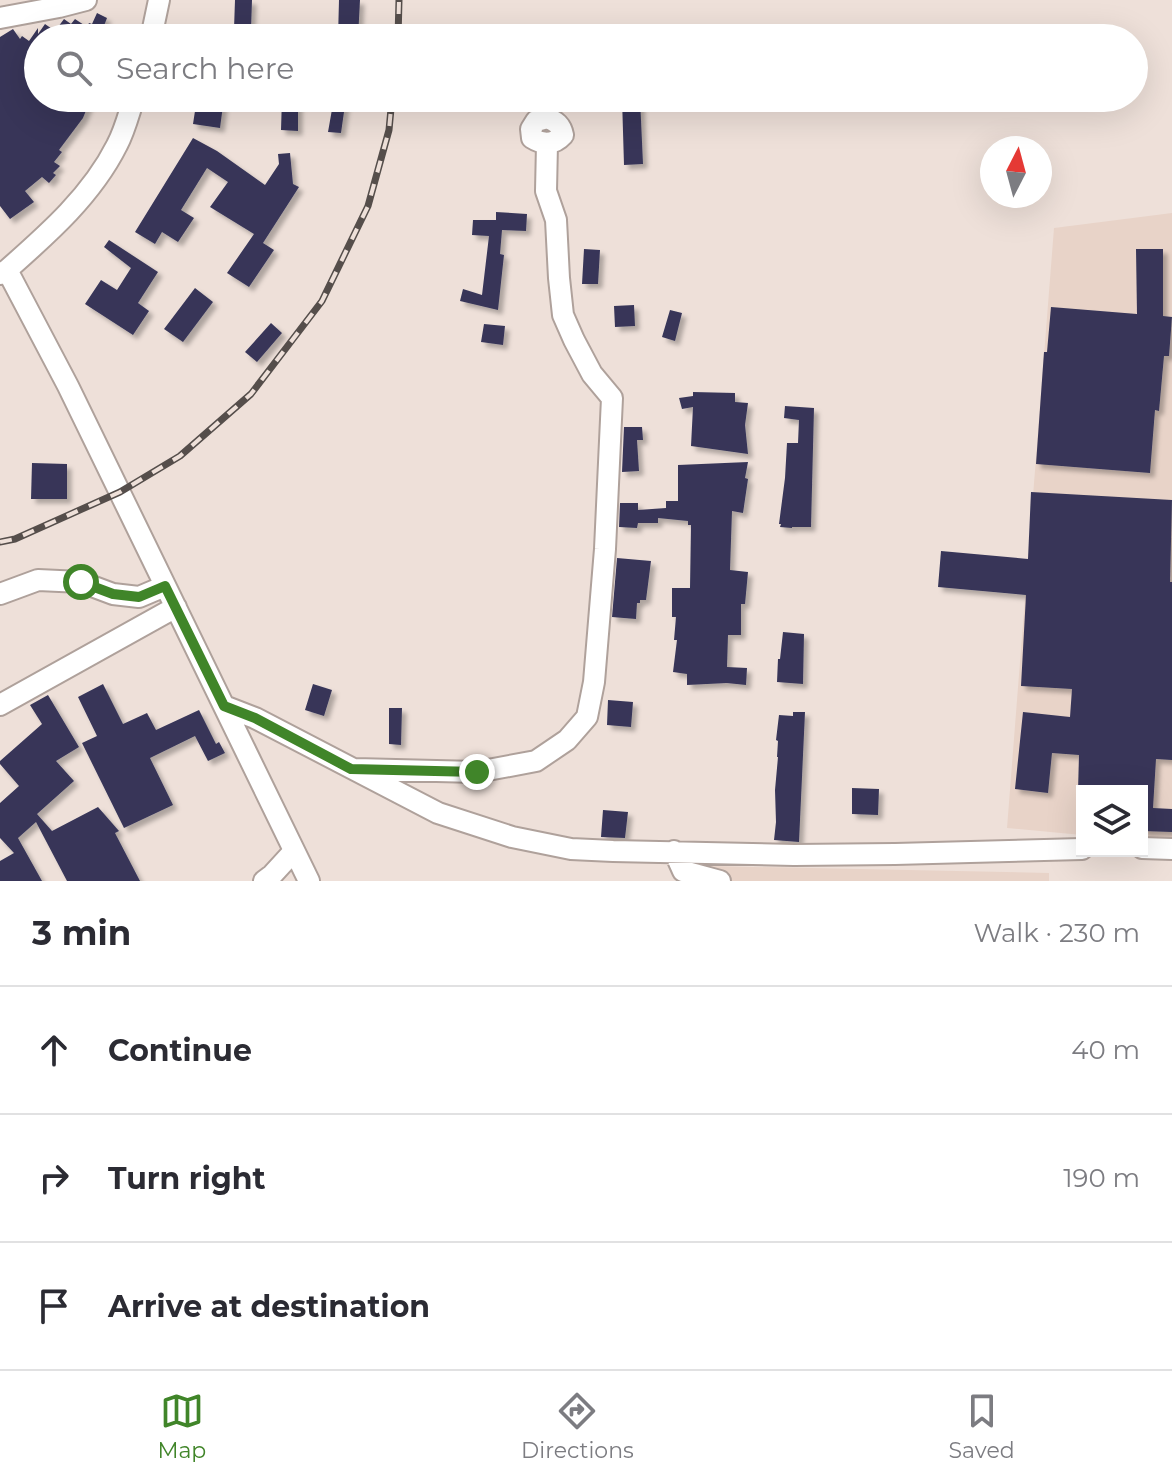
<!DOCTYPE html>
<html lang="en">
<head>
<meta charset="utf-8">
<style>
	:root { --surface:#fff; --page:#f2f2f3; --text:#2b2b33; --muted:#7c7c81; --line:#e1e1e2; --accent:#408529 }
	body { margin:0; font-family:Montserrat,sans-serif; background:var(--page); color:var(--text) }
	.controls { position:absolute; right:24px; bottom:24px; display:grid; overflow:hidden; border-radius:0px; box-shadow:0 8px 32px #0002 }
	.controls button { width:72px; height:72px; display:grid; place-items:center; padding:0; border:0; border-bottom:2px solid var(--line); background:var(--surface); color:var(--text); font:40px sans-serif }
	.compass { position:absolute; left:980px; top:136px; width:72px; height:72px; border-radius:50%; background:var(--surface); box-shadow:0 8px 32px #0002; rotate:6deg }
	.stop { position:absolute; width:24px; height:24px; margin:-18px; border:6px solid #408529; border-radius:50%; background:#fff }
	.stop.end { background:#408529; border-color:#fff; box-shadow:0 2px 8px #0008 }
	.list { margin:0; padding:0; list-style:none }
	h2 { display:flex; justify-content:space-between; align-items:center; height:104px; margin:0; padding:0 32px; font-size:34px }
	h2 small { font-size:26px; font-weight:400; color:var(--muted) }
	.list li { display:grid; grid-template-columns:52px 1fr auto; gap:24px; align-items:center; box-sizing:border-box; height:128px; padding:0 32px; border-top:2px solid var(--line) }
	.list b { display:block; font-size:30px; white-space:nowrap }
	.list em { font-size:26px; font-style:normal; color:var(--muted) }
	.icon { flex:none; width:44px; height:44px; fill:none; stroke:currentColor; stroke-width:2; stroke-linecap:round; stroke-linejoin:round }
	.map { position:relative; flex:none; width:1172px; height:881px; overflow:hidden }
	.search { position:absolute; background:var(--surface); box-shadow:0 8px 32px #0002; left:24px; right:24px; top:24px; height:88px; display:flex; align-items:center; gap:20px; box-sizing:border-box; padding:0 28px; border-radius:44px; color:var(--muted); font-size:30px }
	.sheet { height:488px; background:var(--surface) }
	nav { display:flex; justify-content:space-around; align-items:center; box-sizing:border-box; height:112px; border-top:2px solid var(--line); background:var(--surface); font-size:22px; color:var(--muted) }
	nav a { display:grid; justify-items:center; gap:4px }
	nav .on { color:var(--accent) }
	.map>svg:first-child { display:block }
</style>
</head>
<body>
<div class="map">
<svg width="1172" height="881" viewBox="0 0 1172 881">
	<defs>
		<filter id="shadow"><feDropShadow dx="4.5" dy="4.5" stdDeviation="2" flood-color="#0004"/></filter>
	</defs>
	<rect width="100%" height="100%" fill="#eee0d9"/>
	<!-- built -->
	<path fill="#e8d3c8" d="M 1172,213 L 1172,843 L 1142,840 L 1142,791 L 1082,791 L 1082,835 L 1007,828 L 1054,228 Z
		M 708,866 L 1049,873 L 1049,881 L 707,881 Z"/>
	<!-- building -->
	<path fill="#373659" filter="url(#shadow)" d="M 235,0 L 252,0 L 251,29 L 234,29 Z
		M 339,0 L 360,0 L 358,38 L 338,38 Z
		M 97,13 L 107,18 L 100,36 L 102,38 L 38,38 L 38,77 L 30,86 L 38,93 L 38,98 L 91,98 L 83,118 L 59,150 L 62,152 L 54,162 L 60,166 L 53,173 L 56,175 L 49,183 L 42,177 L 25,191 L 34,202 L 10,219 L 0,206 L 0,37 L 13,29 L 20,39 L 22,36 L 29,41 L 38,28 L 38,34 L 45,24 L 55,31 L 64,19 L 71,24 L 75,19 L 87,27 L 89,23 L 92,24 Z
		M 197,98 L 224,98 L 220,128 L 193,124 Z
		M 282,98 L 298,98 L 298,131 L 281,130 Z
		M 334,98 L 346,98 L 341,133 L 328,132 Z
		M 622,98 L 640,98 L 643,164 L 624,165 Z
		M 193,138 L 217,151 L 265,185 L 279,164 L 278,154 L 290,153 L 293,184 L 299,187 L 263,243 L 274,250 L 249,287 L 227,273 L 254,234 L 210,207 L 228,182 L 207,168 L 181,210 L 194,218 L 178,242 L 162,232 L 155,244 L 135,232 Z
		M 496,212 L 527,214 L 526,231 L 502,230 L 500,254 L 504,255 L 498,310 L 460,301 L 463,289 L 482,295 L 489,236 L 472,235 L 473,220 L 496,220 Z
		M 109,240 L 158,272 L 138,303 L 149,311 L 133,335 L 85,304 L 101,280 L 117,290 L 131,268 L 104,247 Z
		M 584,249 L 600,250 L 598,284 L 582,284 Z
		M 1136,249 L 1163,249 L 1163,316 L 1172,317 L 1169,356 L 1164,356 L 1159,411 L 1155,410 L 1150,473 L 1036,464 L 1044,352 L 1047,352 L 1051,307 L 1137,314 Z
		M 195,288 L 213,302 L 183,342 L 164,329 Z
		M 634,305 L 635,326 L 615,327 L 614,306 Z
		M 670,310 L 682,313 L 675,341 L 662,337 Z
		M 271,323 L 282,333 L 257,362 L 245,352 Z
		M 484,324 L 505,326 L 503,345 L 481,342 Z
		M 693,392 L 735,393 L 735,402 L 748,403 L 745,425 L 748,454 L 691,446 L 693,407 L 682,409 L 679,398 L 693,396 Z
		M 785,406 L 814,408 L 811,527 L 792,527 L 792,528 L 780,527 L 781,524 L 779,524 L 785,478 L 787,443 L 798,443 L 799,420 L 784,418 Z
		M 624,427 L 642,427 L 643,440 L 637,440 L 639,471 L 622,472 Z
		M 748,462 L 745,478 L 748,479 L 743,513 L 732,511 L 730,570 L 748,572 L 745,604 L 741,604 L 741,635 L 728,635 L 727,667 L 747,668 L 746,685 L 727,683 L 687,685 L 687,674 L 673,672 L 677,640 L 674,640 L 676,617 L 672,617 L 672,588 L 690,588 L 691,525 L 688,525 L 688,521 L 658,518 L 658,523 L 638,523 L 637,528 L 619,527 L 620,503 L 638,503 L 638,510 L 666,508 L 666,501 L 678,501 L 678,465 Z
		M 32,463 L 67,464 L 67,499 L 31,499 Z
		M 1031,492 L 1172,500 L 1170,582 L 1172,582 L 1172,760 L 1156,759 L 1153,808 L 1172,809 L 1172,832 L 1142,831 L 1142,791 L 1078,791 L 1079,755 L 1052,753 L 1048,793 L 1015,789 L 1023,712 L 1070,717 L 1072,689 L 1021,686 L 1026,595 L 938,587 L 941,551 L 1028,559 Z
		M 617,558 L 651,561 L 646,600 L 640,600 L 640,603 L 637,603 L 636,619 L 612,617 Z
		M 783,632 L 804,634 L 803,684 L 777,682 L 778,659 L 780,659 Z
		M 103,684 L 123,724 L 147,713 L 156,730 L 199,710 L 216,744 L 219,742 L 225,753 L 208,761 L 195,736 L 150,758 L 173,805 L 124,828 L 82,743 L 97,736 L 78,697 Z
		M 313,684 L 332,690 L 324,716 L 305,710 Z
		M 48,695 L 79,747 L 56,761 L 74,781 L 37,814 L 52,831 L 98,807 L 119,831 L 115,833 L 140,881 L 67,881 L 36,822 L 18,838 L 42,881 L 0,881 L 0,861 L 14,853 L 0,838 L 0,803 L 19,786 L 0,764 L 0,761 L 42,724 L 30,705 Z
		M 608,700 L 633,702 L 631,727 L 607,725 Z
		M 389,708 L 402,708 L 401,745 L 389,744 Z
		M 793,712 L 805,712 L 799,842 L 774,840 L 776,822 L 775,790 L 778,757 L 777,757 L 778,741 L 776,740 L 779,715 L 793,716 Z
		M 852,788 L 879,789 L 878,815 L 852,814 Z
		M 603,810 L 628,812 L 625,838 L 601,837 Z"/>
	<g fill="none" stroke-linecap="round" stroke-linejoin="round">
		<!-- minor casing -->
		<g stroke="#afa19b" stroke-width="24">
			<path id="minor" d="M 0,18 L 59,7 L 86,0
				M 151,38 L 159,0
				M 547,118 C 556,121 561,125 563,135 C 554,145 543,145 532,138 L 531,129 L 536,121 Z
				M 7,270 L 68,386 L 309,881
				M 0,274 L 7,270 C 49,233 92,195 117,145 C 125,130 129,113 134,98
				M 0,594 L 38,580 L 81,582 L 113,594 L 139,597 L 165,586
				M 0,705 L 176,607
				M 224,706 L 255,718 L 438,813 L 512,837 L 571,849 L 613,851 L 794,855 L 895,854 L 1082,849
				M 355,769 L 477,772 L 536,761 L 567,740 L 587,717 L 594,682 L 605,549 L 612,398 L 592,374 L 574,340 L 563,315 L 559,278 L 556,220 L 546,191 L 547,144
				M 1142,848 L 1172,849
				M 674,851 L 683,871 L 720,881
				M 264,881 L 272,875 L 294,851"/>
		</g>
		<!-- minor -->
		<use href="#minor" stroke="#fff" stroke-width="20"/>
		<!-- rail casing -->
		<g stroke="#554e4b" stroke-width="7">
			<path id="rail" d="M 398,38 L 399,0
				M 0,542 L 15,539 L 120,492 L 180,456 L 251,394 L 322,301 L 368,206 L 389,130 L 392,98"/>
		</g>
		<!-- rail -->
		<use href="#rail" stroke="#eee0d9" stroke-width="4" stroke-dasharray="12" stroke-linecap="butt"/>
	</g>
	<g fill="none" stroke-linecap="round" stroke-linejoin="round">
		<!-- route -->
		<path stroke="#408529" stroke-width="10" d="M 81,582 L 113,594 L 139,597 L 165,586 L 224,706 L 255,718 L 351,769 L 477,772"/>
	</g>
</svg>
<div class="controls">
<button><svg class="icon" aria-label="layers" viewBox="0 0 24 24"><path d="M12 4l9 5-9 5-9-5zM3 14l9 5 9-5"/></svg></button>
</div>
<svg class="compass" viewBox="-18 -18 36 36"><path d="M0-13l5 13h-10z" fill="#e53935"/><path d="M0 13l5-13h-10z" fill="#7c7c81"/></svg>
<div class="stop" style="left:81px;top:582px"></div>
<div class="stop end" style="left:477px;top:772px"></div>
<div class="search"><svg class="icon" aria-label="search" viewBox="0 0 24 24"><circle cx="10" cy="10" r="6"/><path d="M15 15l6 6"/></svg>Search here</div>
</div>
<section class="sheet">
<h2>3 min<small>Walk · 230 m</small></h2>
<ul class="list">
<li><svg class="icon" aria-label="ahead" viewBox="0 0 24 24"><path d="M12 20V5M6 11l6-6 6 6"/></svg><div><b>Continue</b></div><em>40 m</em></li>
<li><svg class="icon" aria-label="right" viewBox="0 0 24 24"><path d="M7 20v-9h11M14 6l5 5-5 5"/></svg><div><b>Turn right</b></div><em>190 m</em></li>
<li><svg class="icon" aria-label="arrive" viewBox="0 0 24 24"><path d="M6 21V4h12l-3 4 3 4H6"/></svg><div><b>Arrive at destination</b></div></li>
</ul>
</section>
<nav>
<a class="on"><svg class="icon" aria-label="map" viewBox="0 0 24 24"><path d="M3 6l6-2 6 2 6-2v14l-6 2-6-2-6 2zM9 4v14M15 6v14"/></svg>Map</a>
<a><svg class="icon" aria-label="directions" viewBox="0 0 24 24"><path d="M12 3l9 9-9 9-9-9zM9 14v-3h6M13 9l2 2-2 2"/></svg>Directions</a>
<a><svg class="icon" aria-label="saved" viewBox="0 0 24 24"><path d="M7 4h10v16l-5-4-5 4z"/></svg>Saved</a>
</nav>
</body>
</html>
